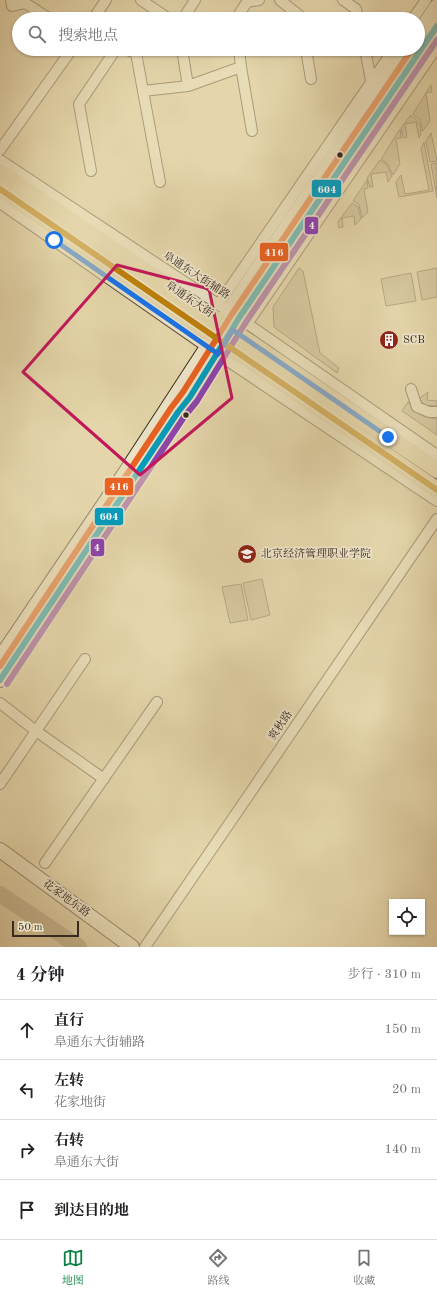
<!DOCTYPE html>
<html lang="zh">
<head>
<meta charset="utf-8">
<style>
	:root { --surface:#fff; --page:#f6f6f6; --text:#202124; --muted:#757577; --line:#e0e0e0; --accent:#0b8043 }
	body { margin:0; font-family:"Old Standard TT","Noto Serif SC",serif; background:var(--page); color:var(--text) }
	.controls { position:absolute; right:12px; bottom:12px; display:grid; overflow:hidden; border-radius:0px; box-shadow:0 1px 3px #0004 }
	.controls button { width:36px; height:36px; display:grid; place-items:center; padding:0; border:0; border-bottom:1px solid var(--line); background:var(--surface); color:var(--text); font:20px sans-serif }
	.scale { position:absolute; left:12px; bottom:10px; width:67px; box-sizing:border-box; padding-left:4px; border:2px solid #3a2921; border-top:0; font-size:11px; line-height:14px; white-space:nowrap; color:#3a2921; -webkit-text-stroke:3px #ede4c8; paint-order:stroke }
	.stop { position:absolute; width:12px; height:12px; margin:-9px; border:3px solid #1a73e8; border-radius:50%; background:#fff }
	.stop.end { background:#1a73e8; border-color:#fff; box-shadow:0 1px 4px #0008 }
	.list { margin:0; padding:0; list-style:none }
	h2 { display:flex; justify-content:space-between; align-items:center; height:52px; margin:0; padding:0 16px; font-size:17px }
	h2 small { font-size:13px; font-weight:400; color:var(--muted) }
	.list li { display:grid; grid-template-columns:26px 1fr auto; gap:12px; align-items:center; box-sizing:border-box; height:60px; padding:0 16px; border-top:1px solid var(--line) }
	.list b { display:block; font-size:15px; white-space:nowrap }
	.list p { margin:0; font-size:13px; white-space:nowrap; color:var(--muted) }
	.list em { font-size:13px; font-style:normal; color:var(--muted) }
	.icon { flex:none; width:22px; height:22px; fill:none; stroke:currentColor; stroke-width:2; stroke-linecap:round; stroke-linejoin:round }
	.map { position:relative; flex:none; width:437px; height:947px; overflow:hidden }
	.search { position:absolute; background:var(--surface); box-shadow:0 1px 3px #0004; left:12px; right:12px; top:12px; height:44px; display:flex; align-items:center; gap:10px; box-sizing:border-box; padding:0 14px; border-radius:22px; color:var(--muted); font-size:15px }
	.sheet { height:292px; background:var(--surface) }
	nav { display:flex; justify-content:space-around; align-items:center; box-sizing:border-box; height:56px; border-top:1px solid var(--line); background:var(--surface); font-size:11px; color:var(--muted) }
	nav a { display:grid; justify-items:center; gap:2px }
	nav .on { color:var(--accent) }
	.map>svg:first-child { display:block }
</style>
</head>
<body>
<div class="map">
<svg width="437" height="947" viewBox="0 0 437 947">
	<rect width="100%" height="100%" fill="#e4d6aa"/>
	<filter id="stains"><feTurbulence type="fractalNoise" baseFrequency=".005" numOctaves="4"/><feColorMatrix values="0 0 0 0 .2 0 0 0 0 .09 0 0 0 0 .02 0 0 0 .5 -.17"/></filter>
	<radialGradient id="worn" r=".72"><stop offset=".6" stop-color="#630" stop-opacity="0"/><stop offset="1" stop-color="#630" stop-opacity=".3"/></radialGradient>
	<!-- green -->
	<path fill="#c7b993" stroke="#80715a" d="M 431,85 L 432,92 L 426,93 L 430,121 L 423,131 L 420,120 L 413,114 Z
		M 411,115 C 419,121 424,128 419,138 L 416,122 L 405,124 L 407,137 L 403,138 L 401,128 Z
		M 400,129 L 401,138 L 396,139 L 400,164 L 393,175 L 387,163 L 381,159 Z
		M 431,133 L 437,161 L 430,162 L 426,141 Z
		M 424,142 L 433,191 L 399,197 L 396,182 L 401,175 L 405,194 L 429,190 L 421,149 Z
		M 380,160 L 386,164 L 392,176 L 388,182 L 386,172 L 371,174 L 373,187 L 370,187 L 367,178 Z
		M 437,163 L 436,165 L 437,198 L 431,164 Z
		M 367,180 L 368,188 L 364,189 L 368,212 L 362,218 L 359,205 L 353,201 Z
		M 352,203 L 358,207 L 361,219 L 355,225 L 354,216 L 342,218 L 343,227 L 339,228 L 338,222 Z
		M 299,268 L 303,271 L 320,353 L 339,368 L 337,373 L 274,327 L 273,307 Z
		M 437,268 L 437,297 L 422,300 L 417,272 Z
		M 411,273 L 416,301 L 386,306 L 381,279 Z
		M 428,392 L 427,400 L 437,401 L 437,406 L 423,405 L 420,398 Z
		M 408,402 C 418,415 421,417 437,419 L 437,435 L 402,411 Z
		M 262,579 L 270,615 L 251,620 L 243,583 Z
		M 241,584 L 248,620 L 230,623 L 222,587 Z"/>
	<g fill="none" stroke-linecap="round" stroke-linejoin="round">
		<!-- river -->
		<path stroke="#aa9b7b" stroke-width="16" d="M 0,894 L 79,947"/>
		<!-- street casing -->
		<g stroke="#645443" stroke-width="12">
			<path id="street" d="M 11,0 L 12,6 L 25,3 L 50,19
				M 141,0 L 169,19
				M 280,0 L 301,17 L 301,19
				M 343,0 L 356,9 L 358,19
				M 93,19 L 106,0
				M 183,19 L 195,0
				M 236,19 L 247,2 L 259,0
				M 413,19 L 426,0
				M 125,49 L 136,53 L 143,91
				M 182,49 L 188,86
				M 306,49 L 311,79
				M 365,49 L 372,86
				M 241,67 L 252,131
				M 0,150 L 72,49
				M 0,160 L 239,318 L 437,455
				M 91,171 L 79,104 L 116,49
				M 160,182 L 143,91 L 188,86 L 241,67 L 239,49
				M 0,203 L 207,347 L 437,501
				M 218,305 L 394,49
				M 247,324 L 437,47
				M 411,389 L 417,407 L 429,412 L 437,412
				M 0,703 L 36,731 L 104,779
				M 0,784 L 85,659
				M 45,863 L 157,702
				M 145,947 L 437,519"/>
		</g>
		<!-- secondary casing -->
		<g stroke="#3a2921" stroke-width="16">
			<path id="secondary" d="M 418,34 L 437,6
				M 0,658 L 125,473 L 207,347 L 221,322 L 408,49
				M 0,680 L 178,412 L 190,397 L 239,318 L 437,26
				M 0,850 L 132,947"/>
		</g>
		<!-- primary casing -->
		<g stroke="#3a2921" stroke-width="18">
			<path id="primary" d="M 0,172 L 437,470
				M 0,189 L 437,490"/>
		</g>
		<!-- street -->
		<use href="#street" stroke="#ede4c8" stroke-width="10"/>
		<!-- secondary -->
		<use href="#secondary" stroke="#ede4c8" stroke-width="14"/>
		<!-- primary -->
		<use href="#primary" stroke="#e4d6aa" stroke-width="16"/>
		<!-- bus-1 casing -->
		<g stroke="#ede4c8" stroke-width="9">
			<path id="bus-1" d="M 0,680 L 178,412 L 190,397 L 239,318 L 437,26"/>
		</g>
		<!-- bus-2 casing -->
		<g stroke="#ede4c8" stroke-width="9">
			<path id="bus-2" d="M 7,684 L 184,417 L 197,401 L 246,322 L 437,40"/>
		</g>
		<!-- bus-3 casing -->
		<g stroke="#ede4c8" stroke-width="9">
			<path id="bus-3" d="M 0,666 L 171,408 L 183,392 L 232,314 L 412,49"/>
		</g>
		<!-- bus-4 casing -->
		<g stroke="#ede4c8" stroke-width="9">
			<path id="bus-4" d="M 0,189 L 437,490"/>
		</g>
		<!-- bus-1 -->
		<use href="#bus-1" stroke="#069cbd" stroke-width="6"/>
		<!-- bus-2 -->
		<use href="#bus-2" stroke="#8e44ad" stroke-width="6"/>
		<!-- bus-3 -->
		<use href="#bus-3" stroke="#e96222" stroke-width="6"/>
		<!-- bus-4 -->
		<use href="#bus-4" stroke="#be800a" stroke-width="6"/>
	</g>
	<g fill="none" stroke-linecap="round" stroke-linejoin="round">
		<!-- route -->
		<path stroke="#1a73e8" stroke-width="5" d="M 54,240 L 218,354 L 233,330 L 388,437"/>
	</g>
	<!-- marked area -->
	<path d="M0 0H437V947H0ZM 117,265 L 209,289 L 232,398 L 140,475 L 23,372 Z" fill="#e4d6aa" fill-opacity=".55" fill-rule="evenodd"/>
	<path fill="none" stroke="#c2185b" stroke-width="3" stroke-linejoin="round" d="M 117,265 L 209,289 L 232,398 L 140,475 L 23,372 Z"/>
	<!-- icons -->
	<defs>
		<g id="building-disc" transform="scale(1)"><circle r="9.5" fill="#8f2418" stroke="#ede4c8"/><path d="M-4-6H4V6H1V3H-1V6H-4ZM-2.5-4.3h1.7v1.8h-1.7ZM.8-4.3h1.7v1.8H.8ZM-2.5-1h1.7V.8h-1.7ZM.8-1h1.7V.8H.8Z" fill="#fff"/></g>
		<g id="university-disc" transform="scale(1)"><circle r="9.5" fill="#8f2418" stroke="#ede4c8"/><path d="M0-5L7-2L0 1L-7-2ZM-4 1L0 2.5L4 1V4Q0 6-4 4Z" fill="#fff"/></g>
	</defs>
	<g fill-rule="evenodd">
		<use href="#building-disc" x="389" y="340"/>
		<use href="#university-disc" x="247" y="554"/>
	</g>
	<!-- markers -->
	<g fill="#3a2921" stroke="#ede4c8" stroke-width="1.5">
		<circle cx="340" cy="155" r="3.5"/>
		<circle cx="186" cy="415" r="3.5"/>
	</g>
	<g text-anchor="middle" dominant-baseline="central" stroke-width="3.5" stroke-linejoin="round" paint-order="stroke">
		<!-- street labels -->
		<g font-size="11" fill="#3a2921" stroke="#ede4c8">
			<text transform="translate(196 276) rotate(33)">阜通东大街辅路</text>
			<text transform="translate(189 300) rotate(34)">阜通东大街</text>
			<text transform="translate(281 726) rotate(-56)">爽秋路</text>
			<text transform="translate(66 899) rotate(36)">花家地东路</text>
		</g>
		<!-- poi labels -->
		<g font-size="11" fill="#3a2921" stroke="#ede4c8" text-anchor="start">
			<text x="403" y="340">SCB</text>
			<text x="261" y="554">北京经济管理职业学院</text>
		</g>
	</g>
	<g stroke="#ede4c8" stroke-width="1.5">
		<rect x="311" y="179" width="31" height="19" rx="4" fill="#069cbd"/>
		<rect x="304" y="216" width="15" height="19" rx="4" fill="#8e44ad"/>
		<rect x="259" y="242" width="30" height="20" rx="4" fill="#e96222"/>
		<rect x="104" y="477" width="30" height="19" rx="4" fill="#e96222"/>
		<rect x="94" y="507" width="30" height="19" rx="4" fill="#069cbd"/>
		<rect x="90" y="538" width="15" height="19" rx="4" fill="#8e44ad"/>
	</g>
	<g font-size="11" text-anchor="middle" font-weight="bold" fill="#fff">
		<text x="327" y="193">604</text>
		<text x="312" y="229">4</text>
		<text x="274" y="256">416</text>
		<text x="119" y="490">416</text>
		<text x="109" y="520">604</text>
		<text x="97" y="551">4</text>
	</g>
	<rect width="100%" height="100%" filter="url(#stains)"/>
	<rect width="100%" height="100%" fill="url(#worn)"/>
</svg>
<div class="controls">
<button><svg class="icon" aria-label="locate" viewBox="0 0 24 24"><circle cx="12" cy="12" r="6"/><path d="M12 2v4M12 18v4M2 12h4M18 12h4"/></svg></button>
</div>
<div class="scale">50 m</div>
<div class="stop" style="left:54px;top:240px"></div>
<div class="stop end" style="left:388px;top:437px"></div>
<div class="search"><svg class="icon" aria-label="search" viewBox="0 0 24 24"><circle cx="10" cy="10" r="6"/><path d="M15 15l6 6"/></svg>搜索地点</div>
</div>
<section class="sheet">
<h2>4 分钟<small>步行 · 310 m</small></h2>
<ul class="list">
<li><svg class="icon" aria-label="ahead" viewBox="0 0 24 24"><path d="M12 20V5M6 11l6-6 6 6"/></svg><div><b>直行</b><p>阜通东大街辅路</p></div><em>150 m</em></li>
<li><svg class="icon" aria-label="left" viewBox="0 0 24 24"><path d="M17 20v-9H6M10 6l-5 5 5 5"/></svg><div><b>左转</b><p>花家地街</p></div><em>20 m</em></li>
<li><svg class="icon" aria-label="right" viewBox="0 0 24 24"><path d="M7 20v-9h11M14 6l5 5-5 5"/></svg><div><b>右转</b><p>阜通东大街</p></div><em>140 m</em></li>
<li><svg class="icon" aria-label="arrive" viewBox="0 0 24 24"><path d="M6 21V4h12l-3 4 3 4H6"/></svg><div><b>到达目的地</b></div></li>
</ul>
</section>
<nav>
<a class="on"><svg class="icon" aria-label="map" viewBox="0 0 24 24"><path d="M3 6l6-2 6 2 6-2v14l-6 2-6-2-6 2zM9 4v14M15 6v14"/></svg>地图</a>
<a><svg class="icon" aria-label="directions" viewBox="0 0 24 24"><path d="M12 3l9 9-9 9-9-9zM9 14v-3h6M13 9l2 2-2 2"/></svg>路线</a>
<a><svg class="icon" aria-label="saved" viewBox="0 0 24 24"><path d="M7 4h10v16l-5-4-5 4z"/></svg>收藏</a>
</nav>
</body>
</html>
